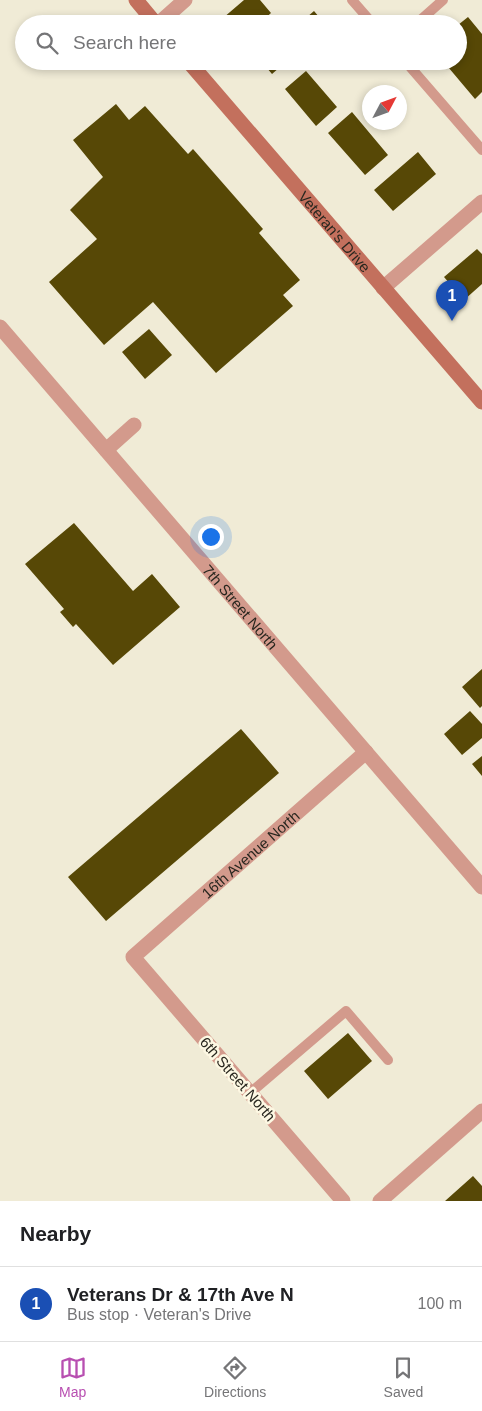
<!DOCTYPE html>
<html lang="en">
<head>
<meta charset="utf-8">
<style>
	:root { --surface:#fff; --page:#f2f2f2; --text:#202124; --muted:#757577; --line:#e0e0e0; --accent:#b84fb1 }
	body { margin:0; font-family:Helvetica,sans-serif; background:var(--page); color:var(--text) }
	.compass { position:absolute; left:362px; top:85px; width:45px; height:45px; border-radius:50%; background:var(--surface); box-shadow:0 2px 8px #0003; rotate:49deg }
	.you { position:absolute; left:210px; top:536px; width:18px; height:18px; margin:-12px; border:4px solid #fff; border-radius:50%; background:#1a73e8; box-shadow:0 0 0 8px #1a73e833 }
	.badge { display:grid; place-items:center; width:32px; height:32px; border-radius:50%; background:var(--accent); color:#fff; font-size:16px; font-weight:700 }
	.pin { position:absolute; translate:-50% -41px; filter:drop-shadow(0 1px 2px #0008) }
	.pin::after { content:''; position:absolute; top:26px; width:18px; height:15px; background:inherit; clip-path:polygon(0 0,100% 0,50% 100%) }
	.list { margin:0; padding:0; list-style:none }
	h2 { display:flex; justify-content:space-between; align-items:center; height:65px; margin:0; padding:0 20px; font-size:21px }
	h2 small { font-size:16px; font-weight:400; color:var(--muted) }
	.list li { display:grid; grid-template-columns:32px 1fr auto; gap:15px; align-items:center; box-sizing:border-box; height:75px; padding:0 20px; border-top:1px solid var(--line) }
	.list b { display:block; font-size:19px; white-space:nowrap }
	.list p { margin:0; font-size:16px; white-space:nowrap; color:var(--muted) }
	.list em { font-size:16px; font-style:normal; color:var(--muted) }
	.icon { flex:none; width:28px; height:28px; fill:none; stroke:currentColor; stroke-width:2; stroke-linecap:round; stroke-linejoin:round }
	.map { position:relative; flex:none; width:482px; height:1201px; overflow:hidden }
	.search { position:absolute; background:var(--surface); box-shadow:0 2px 8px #0003; left:15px; right:15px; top:15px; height:55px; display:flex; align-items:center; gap:12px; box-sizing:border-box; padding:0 18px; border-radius:28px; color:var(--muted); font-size:19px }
	.sheet { height:140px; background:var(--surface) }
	nav { display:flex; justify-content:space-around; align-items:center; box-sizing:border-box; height:70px; border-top:1px solid var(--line); background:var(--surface); font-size:14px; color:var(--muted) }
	nav a { display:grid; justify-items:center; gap:2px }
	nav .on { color:var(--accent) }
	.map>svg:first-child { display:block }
</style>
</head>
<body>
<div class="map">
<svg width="482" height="1201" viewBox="0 0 482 1201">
	<rect width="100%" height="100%" fill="#f0ebd6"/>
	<!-- building -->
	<path fill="#574806" d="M 244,0 L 260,0 L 271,13 L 259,24 L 229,24 L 223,18 Z
		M 314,11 L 325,24 L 299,24 Z
		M 468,17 L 482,34 L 482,92 L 475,99 L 443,61 L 458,61 L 458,25 Z
		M 261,61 L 287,61 L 272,74 Z
		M 306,71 L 337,107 L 316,126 L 285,89 Z
		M 116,104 L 129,120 L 145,106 L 188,154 L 193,149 L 263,229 L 259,233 L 300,280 L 283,295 L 293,306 L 216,373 L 153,302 L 104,345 L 49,282 L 97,239 L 70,210 L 103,177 L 73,140 Z
		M 352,112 L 388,155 L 365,175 L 328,133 Z
		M 418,152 L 436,174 L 393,211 L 374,190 Z
		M 477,249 L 482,254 L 482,284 L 464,300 L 444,277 Z
		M 149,329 L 172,355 L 145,379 L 122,352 Z
		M 74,523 L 133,591 L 152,574 L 180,607 L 113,665 L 76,624 L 73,627 L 60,612 L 64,609 L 25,564 Z
		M 482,669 L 482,706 L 480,708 L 462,687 Z
		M 470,711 L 482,724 L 482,738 L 462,755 L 444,734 Z
		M 241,729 L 279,773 L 106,921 L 68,877 Z
		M 482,756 L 482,776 L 472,764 Z
		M 348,1033 L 372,1061 L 328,1099 L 304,1071 Z
		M 473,1176 L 482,1186 L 482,1201 L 445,1201 Z"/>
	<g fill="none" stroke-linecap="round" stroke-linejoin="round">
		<!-- lane -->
		<path stroke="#d39a8c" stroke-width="10" d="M 352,0 L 373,24
			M 416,24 L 443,0
			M 405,61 L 482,150
			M 250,1093 L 346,1011 L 388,1060"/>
		<!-- street -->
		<g stroke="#d39a8c" stroke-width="15">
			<path d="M 158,24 L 185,0"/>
			<path d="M 383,288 L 482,202"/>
			<path id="s1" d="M 0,327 L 482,887"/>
			<path d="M 106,450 L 134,425"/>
			<path id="s2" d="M 343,1201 L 133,957 L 366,752"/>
			<path d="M 380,1201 L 482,1111"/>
		</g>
		<!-- secondary -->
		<g stroke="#c3705d" stroke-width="15">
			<path d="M 136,0 L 156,24"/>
			<path id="s3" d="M 188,61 L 482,402"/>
		</g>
	</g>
	<g text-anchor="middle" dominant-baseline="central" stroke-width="5" stroke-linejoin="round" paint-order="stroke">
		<!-- street labels -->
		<g font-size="15" fill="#29271f" stroke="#fdf8e3">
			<text stroke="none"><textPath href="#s3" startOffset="225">Veteran's Drive</textPath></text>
			<text stroke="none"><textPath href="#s1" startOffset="369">7th Street North</textPath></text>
			<text stroke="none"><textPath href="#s2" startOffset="478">16th Avenue North</textPath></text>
			<text transform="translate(238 1079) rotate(49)">6th Street North</text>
		</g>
	</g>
</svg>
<svg class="compass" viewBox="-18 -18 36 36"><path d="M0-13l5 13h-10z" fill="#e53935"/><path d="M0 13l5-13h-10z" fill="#757577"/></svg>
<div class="you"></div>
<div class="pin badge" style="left:452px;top:321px;background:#1a4fb4">1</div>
<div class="search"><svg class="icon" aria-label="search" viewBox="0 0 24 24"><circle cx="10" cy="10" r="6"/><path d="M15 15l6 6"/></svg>Search here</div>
</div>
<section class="sheet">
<h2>Nearby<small></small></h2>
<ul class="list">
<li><span class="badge" style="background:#1a4fb4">1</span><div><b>Veterans Dr &amp; 17th Ave N</b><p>Bus stop · Veteran's Drive</p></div><em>100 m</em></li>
</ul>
</section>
<nav>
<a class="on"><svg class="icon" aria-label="map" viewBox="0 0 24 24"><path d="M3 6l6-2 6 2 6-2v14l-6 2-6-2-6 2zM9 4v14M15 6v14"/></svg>Map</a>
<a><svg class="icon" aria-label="directions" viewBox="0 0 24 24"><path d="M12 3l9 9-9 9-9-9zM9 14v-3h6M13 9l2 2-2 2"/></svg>Directions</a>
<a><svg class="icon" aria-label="saved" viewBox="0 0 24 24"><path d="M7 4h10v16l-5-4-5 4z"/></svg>Saved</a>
</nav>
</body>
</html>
